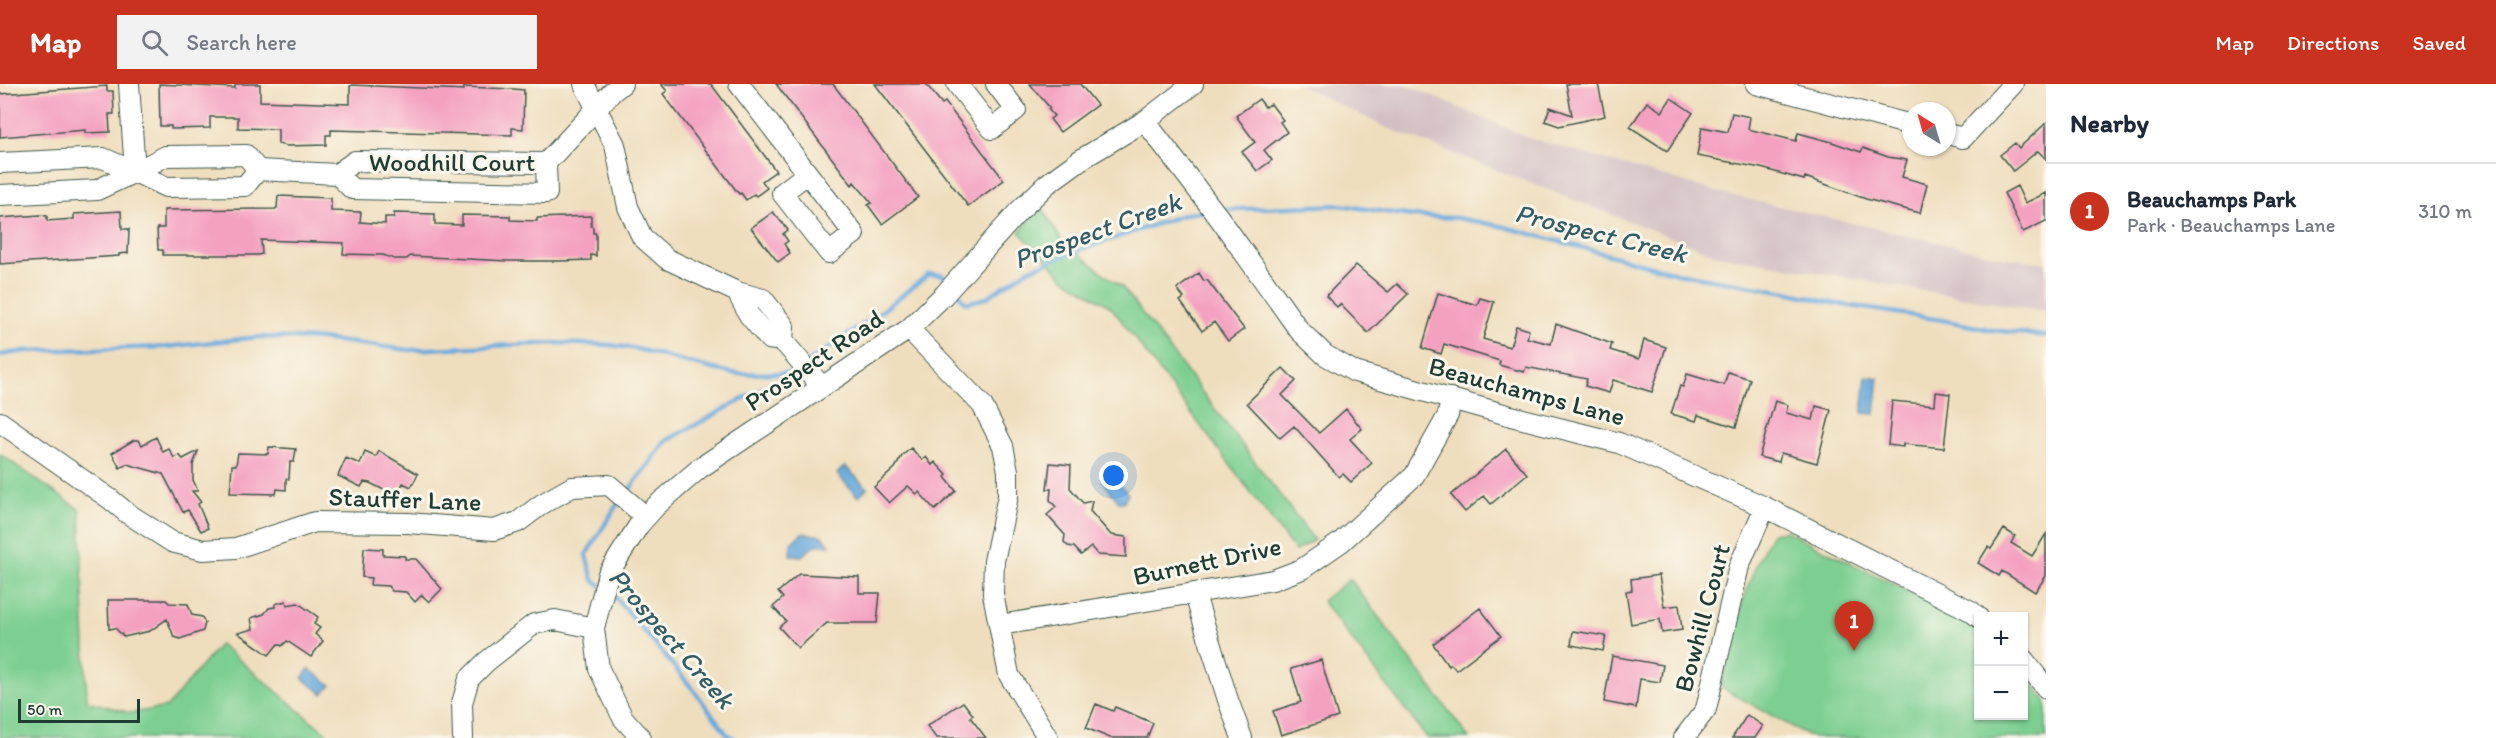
<!DOCTYPE html>
<html lang="en">
<head>
<meta charset="utf-8">
<style>
	:root { --surface:#fff; --page:#f2f2f3; --text:#1f2937; --muted:#747a83; --line:#e0e1e3; --accent:#c8321e }
	body { margin:0; font-family:Itim,sans-serif; background:var(--page); color:var(--text) }
	.controls { position:absolute; right:18px; bottom:18px; display:grid; overflow:hidden; border-radius:0px; box-shadow:0 2px 4px #0004 }
	.controls button { width:54px; height:54px; display:grid; place-items:center; padding:0; border:0; border-bottom:2px solid var(--line); background:var(--surface); color:var(--text); font:30px sans-serif }
	.compass { position:absolute; left:1902px; top:18px; width:54px; height:54px; border-radius:50%; background:var(--surface); box-shadow:0 2px 4px #0004; rotate:323deg }
	.scale { position:absolute; left:18px; bottom:15px; width:122px; box-sizing:border-box; padding-left:6px; border:3px solid #1f3d34; border-top:0; font-size:16px; line-height:21px; white-space:nowrap; color:#1f3d34; -webkit-text-stroke:4px #fbf7ec; paint-order:stroke }
	.you { position:absolute; left:1114px; top:392px; width:21px; height:21px; margin:-15px; border:4px solid #fff; border-radius:50%; background:#1a73e8; box-shadow:0 0 0 9px #1a73e833 }
	.badge { display:grid; place-items:center; width:39px; height:39px; border-radius:50%; background:var(--accent); color:#fff; font-size:20px; font-weight:700 }
	.pin { position:absolute; translate:-50% -50px; filter:drop-shadow(0 2px 3px #0008) }
	.pin::after { content:''; position:absolute; top:32px; width:21px; height:18px; background:inherit; clip-path:polygon(0 0,100% 0,50% 100%) }
	.list { margin:0; padding:0; list-style:none }
	h2 { display:flex; justify-content:space-between; align-items:center; height:78px; margin:0; padding:0 24px; font-size:26px }
	h2 small { font-size:20px; font-weight:400; color:var(--muted) }
	.list li { display:grid; grid-template-columns:39px 1fr auto; gap:18px; align-items:center; box-sizing:border-box; height:96px; padding:0 24px; border-top:2px solid var(--line) }
	.list b { display:block; font-size:22px; white-space:nowrap }
	.list p { margin:0; font-size:20px; white-space:nowrap; color:var(--muted) }
	.list em { font-size:20px; font-style:normal; color:var(--muted) }
	.icon { flex:none; width:33px; height:33px; fill:none; stroke:currentColor; stroke-width:2; stroke-linecap:round; stroke-linejoin:round }
	.map { position:relative; flex:none; width:2046px; height:654px; overflow:hidden }
	header { display:flex; align-items:center; gap:36px; box-sizing:border-box; height:84px; padding:0 30px; background:var(--accent); color:#fff }
	header strong { font-size:28px }
	nav { display:flex; gap:33px; margin-inline-start:auto; font-size:21px }
	.search { width:420px; height:54px; background:var(--page); display:flex; align-items:center; gap:15px; box-sizing:border-box; padding:0 21px; border-radius:0px; color:var(--muted); font-size:22px }
	main { display:flex }
	aside { flex:1; background:var(--surface) }
	.map>svg:first-child { display:block }
</style>
</head>
<body>
<header>
<strong>Map</strong>
<div class="search"><svg class="icon" aria-label="search" viewBox="0 0 24 24"><circle cx="10" cy="10" r="6"/><path d="M15 15l6 6"/></svg>Search here</div>
<nav><a>Map</a><a>Directions</a><a>Saved</a></nav>
</header>
<main>
<div class="map">
<svg width="2046" height="654" viewBox="0 0 2046 654">
	<rect width="100%" height="100%" fill="#fbf7ec"/>
	<filter id="ink" filterUnits="userSpaceOnUse"><feTurbulence type="fractalNoise" baseFrequency=".0167" numOctaves="2"/><feDisplacementMap in="SourceGraphic" scale="12" xChannelSelector="R" yChannelSelector="G"/><feConvolveMatrix kernelMatrix="1 2 1 2 8 2 1 2 1" color-interpolation-filters="sRGB"/></filter>
	<filter id="wash" filterUnits="userSpaceOnUse"><feTurbulence type="fractalNoise" baseFrequency=".008" numOctaves="4" result="noise"/><feDisplacementMap in="SourceGraphic" scale="24" xChannelSelector="R" yChannelSelector="G"/><feGaussianBlur stdDeviation="1.35" result="paint"/><feColorMatrix in="noise" values="0 0 0 0 0 0 0 0 0 0 0 0 0 0 0 0 0 1.4 0 .05"/><feComposite in="paint" operator="in"/></filter>
	<g filter="url(#wash)">
		<rect width="100%" height="100%" fill="#efdebd"/>
		<!-- industrial -->
		<path fill="#d2bec3" d="M 1298,0 L 1405,0 L 1529,54 L 1725,110 L 2002,173 L 2046,179 L 2046,228 L 1717,171 L 1385,43 Z"/>
		<!-- green -->
		<path fill="#7dcf91" stroke="#4e8662" stroke-width="1.5" d="M 1041,122 L 1062,157 L 1124,205 L 1314,456 L 1295,467 L 1111,223 L 1065,195 L 1019,148 Z
			M 0,370 L 80,426 L 87,617 L 131,629 L 167,623 L 220,560 L 332,654 L 0,654 Z
			M 1786,447 L 1956,531 L 1978,546 L 1978,632 L 2024,632 L 2024,589 L 2046,617 L 2046,654 L 1813,654 L 1720,603 C 1733,549 1745,497 1772,449 Z
			M 1350,495 L 1469,654 L 1427,654 L 1322,517 Z"/>
		<!-- water -->
		<path fill="#68a8db" stroke="#447288" stroke-width="1.5" d="M 1866,292 L 1879,294 L 1875,330 L 1862,329 Z
			M 845,382 L 867,404 L 858,413 L 837,390 Z
			M 1107,390 L 1117,391 L 1116,396 L 1128,410 L 1124,418 L 1119,418 L 1102,397 L 1102,394 Z
			M 802,449 L 823,452 L 830,461 L 815,461 L 802,472 L 790,471 L 791,459 Z
			M 309,585 L 331,601 L 323,610 L 302,594 Z"/>
		<g fill="none" stroke-linecap="round" stroke-linejoin="round">
			<!-- stream -->
			<path stroke="#68a8db" stroke-width="4.5" d="M 1219,126 L 1340,121 L 1412,132 L 1457,134 L 1505,143 L 1677,189 L 1787,208 L 1832,219 L 1942,236 L 1992,246 L 2046,252
				M 954,205 L 966,219 L 986,214 L 1028,186 L 1079,166 L 1186,130 L 1208,127
				M 0,271 L 25,267 L 166,263 L 259,253 L 321,255 L 409,266 L 555,259 L 610,261 L 637,265 L 717,286 L 738,290 L 790,289
				M 807,279 L 882,227 L 929,190 L 942,191 L 949,199
				M 626,410 L 666,357 L 800,284
				M 600,501 L 593,496 L 586,471 L 620,416
				M 609,508 L 617,515 L 692,604 L 727,650 L 734,654"/>
		</g>
		<g id="blocks">
			<!-- building -->
			<path fill="#f4a1c1" d="M 159,0 L 235,4 L 235,0 L 260,0 L 260,17 L 350,20 L 350,2 L 353,1 L 464,6 L 464,3 L 513,5 L 524,6 L 523,45 L 512,44 L 512,51 L 331,46 L 331,51 L 326,51 L 326,61 L 286,62 L 278,60 L 278,45 L 238,44 L 238,33 L 210,33 L 210,44 L 171,45 L 171,42 L 160,42 Z
				M 661,0 L 711,0 L 776,87 L 762,97 L 767,104 L 756,112 L 754,110 L 746,116 L 741,109 L 739,110 L 663,10 L 667,7 Z
				M 776,0 L 833,0 L 918,113 L 882,140 L 868,121 L 872,119 L 854,98 L 852,101 Z
				M 875,0 L 926,0 L 942,20 L 945,18 L 1004,96 L 968,122 Z
				M 1030,0 L 1080,0 L 1097,21 L 1060,48 L 1050,35 L 1054,32 L 1048,25 L 1050,24 Z
				M 1566,0 L 1598,0 L 1605,32 L 1559,42 L 1545,37 L 1550,23 L 1572,31 Z
				M 107,2 L 107,7 L 113,7 L 114,30 L 109,30 L 110,48 L 85,49 L 85,46 L 0,53 L 0,10 Z
				M 1671,14 L 1693,29 L 1667,67 L 1630,43 L 1647,18 L 1662,28 Z
				M 1259,15 L 1265,23 L 1271,20 L 1283,36 L 1280,38 L 1287,48 L 1264,66 L 1272,76 L 1257,87 L 1242,68 L 1255,58 L 1236,32 Z
				M 1732,29 L 1750,33 L 1748,45 L 1796,57 L 1798,49 L 1832,58 L 1861,68 L 1863,64 L 1888,73 L 1907,76 L 1902,93 L 1927,100 L 1920,129 L 1866,115 L 1805,93 L 1804,96 L 1761,84 L 1697,72 L 1702,43 L 1728,48 Z
				M 2046,39 L 2046,75 L 2038,67 L 2013,87 L 2000,71 L 2015,59 L 2019,64 Z
				M 2017,102 L 2025,119 L 2046,109 L 2046,137 L 2023,148 L 2004,109 Z
				M 278,112 L 331,114 L 331,127 L 361,128 L 360,138 L 385,140 L 385,133 L 394,133 L 394,129 L 435,130 L 435,140 L 462,141 L 462,131 L 510,132 L 510,136 L 537,137 L 537,134 L 591,132 L 591,142 L 593,143 L 593,149 L 596,149 L 596,172 L 591,171 L 591,176 L 559,177 L 508,177 L 410,172 L 407,175 L 394,175 L 383,171 L 343,170 L 344,159 L 261,156 L 262,170 L 258,171 L 163,171 L 163,166 L 158,166 L 157,144 L 164,144 L 164,126 L 275,125 L 277,124 Z
				M 121,127 L 122,145 L 129,145 L 128,169 L 119,170 L 119,172 L 0,180 L 0,134 L 40,131 L 47,132 L 47,137 L 74,135 L 74,130 Z
				M 773,128 L 788,146 L 783,150 L 788,157 L 784,160 L 790,169 L 778,178 L 751,144 Z
				M 1356,181 L 1388,208 L 1397,200 L 1408,210 L 1368,249 L 1340,220 L 1337,223 L 1326,212 Z
				M 1199,189 L 1204,197 L 1207,196 L 1244,245 L 1228,257 L 1214,238 L 1202,247 L 1180,217 L 1184,214 L 1177,205 Z
				M 1438,209 L 1477,221 L 1480,214 L 1494,218 L 1483,255 L 1510,263 L 1516,242 L 1529,246 L 1527,254 L 1551,260 L 1556,240 L 1612,260 L 1610,266 L 1639,275 L 1644,256 L 1666,263 L 1652,308 L 1613,296 L 1609,309 L 1585,302 L 1587,295 L 1526,283 L 1524,288 L 1499,281 L 1500,277 L 1444,260 L 1441,270 L 1422,264 Z
				M 1283,284 L 1296,297 L 1282,311 L 1319,349 L 1346,325 L 1362,345 L 1350,355 L 1372,379 L 1351,398 L 1343,390 L 1339,393 L 1294,342 L 1280,354 L 1247,319 Z
				M 1728,288 L 1750,295 L 1736,343 L 1698,331 L 1696,337 L 1671,330 L 1680,302 L 1683,303 L 1687,290 L 1724,301 Z
				M 1936,308 L 1950,310 L 1944,364 L 1903,360 L 1903,363 L 1888,361 L 1892,317 L 1935,321 Z
				M 1775,317 L 1788,321 L 1786,329 L 1813,336 L 1816,322 L 1831,326 L 1817,379 L 1781,369 L 1779,378 L 1759,373 Z
				M 156,353 L 163,368 L 169,365 L 174,374 L 179,371 L 183,375 L 198,367 L 193,381 L 193,396 L 198,407 L 192,407 L 201,418 L 198,420 L 208,444 L 201,447 L 188,426 L 183,428 L 163,390 L 127,380 L 120,384 L 112,369 L 134,356 L 139,356 L 142,361 Z
				M 269,363 L 296,365 L 294,378 L 290,378 L 289,395 L 286,395 L 286,406 L 277,405 L 276,410 L 230,409 L 232,381 L 236,381 L 238,369 L 268,370 Z
				M 911,364 L 922,376 L 926,373 L 932,381 L 935,378 L 947,391 L 945,393 L 956,407 L 935,426 L 919,408 L 917,410 L 908,402 L 889,419 L 874,403 L 895,384 L 902,372 Z
				M 1506,365 L 1527,390 L 1491,420 L 1484,412 L 1465,428 L 1451,411 Z
				M 379,367 L 418,390 L 411,403 L 403,399 L 399,407 L 392,405 L 390,409 L 370,399 L 364,398 L 361,403 L 338,392 L 346,374 L 360,380 L 365,368 L 376,373 Z
				M 1050,379 L 1071,381 L 1070,404 L 1083,419 L 1092,417 L 1090,427 L 1111,451 L 1126,453 L 1126,473 L 1098,471 L 1091,463 L 1081,471 L 1074,463 L 1068,462 L 1064,458 L 1065,451 L 1047,431 L 1056,423 L 1050,416 L 1051,405 L 1047,405 Z
				M 2004,445 L 2015,452 L 2011,459 L 2032,472 L 2046,450 L 2046,492 L 2035,508 L 2002,487 L 1999,492 L 1978,479 L 1988,463 L 1991,465 Z
				M 364,464 L 383,465 L 383,471 L 405,472 L 405,475 L 416,475 L 442,505 L 429,518 L 422,511 L 415,518 L 406,508 L 392,507 L 388,502 L 370,501 L 371,494 L 362,493 Z
				M 799,490 L 859,493 L 859,509 L 880,509 L 877,539 L 827,539 L 798,564 L 779,543 L 786,537 L 773,523 L 783,514 L 778,508 Z
				M 1659,491 L 1664,523 L 1679,521 L 1682,546 L 1662,549 L 1660,535 L 1631,540 L 1626,507 L 1632,506 L 1631,495 Z
				M 108,516 L 166,516 L 169,519 L 188,520 L 192,531 L 202,533 L 205,539 L 203,547 L 180,555 L 174,553 L 167,535 L 150,547 L 124,553 L 115,544 L 109,545 Z
				M 286,517 L 287,521 L 298,519 L 318,533 L 314,540 L 320,544 L 315,550 L 323,557 L 311,573 L 287,557 L 282,562 L 278,560 L 269,571 L 238,549 L 253,545 L 251,534 L 264,530 L 269,524 L 275,523 L 275,520 Z
				M 1480,524 L 1501,552 L 1456,586 L 1451,580 L 1449,582 L 1433,560 Z
				M 1573,547 L 1606,552 L 1603,567 L 1571,561 Z
				M 1612,572 L 1663,581 L 1660,598 L 1640,595 L 1636,624 L 1604,618 Z
				M 1321,576 L 1338,633 L 1281,651 L 1273,627 L 1301,618 L 1291,585 Z
				M 963,618 L 973,631 L 970,633 L 986,654 L 936,654 L 927,642 Z
				M 1096,620 L 1113,627 L 1115,623 L 1153,639 L 1147,654 L 1110,654 L 1086,644 Z
				M 1747,631 L 1763,642 L 1755,654 L 1732,654 Z"/>
		</g>
	</g>
	<g filter="url(#ink)">
		<use href="#blocks" fill-opacity="0" stroke="#3e5549" stroke-width="1.5"/>
		<g fill="none" stroke-linecap="round" stroke-linejoin="round">
			<!-- minor casing -->
			<g stroke="#3e5549" stroke-width="22">
				<path id="minor" d="M 129,0 L 135,88
					M 584,0 L 615,61 L 628,123 L 642,153 L 667,175 L 737,208 L 763,215 L 784,242 L 783,257
					M 739,0 L 854,150 L 829,169 L 782,109 L 807,90
					M 957,0 L 992,45 L 1016,26 L 996,0
					M 1756,0 L 1911,41
					M 1145,37 L 1220,135 L 1299,246 L 1325,271 L 1355,288 L 1511,332 L 1619,359 L 1765,423 L 1971,527 L 1978,533
					M 1947,50 L 1963,54 L 2013,0
					M 246,71 L 258,86 L 245,102 L 166,103 L 135,88 L 166,72 Z
					M 0,79 L 103,74 L 135,88
					M 258,86 L 337,90 L 355,77 L 546,79 L 612,8 L 622,0
					M 337,90 L 352,105 L 547,109 L 546,79
					M 0,111 L 97,106 L 135,88
					M 737,208 L 749,231 L 769,255 L 783,257 L 822,303
					M 909,245 L 982,321 L 1003,362 L 1008,387 L 1008,412 L 994,477 L 993,510 L 1009,591 L 1048,654
					M 0,338 L 110,415 L 127,429 L 172,458 L 203,466 L 236,464 L 315,438 L 408,439 L 494,446 L 518,438 L 542,420 L 572,403 L 609,401 L 646,433
					M 1195,511 L 1228,616 L 1242,654
					M 1000,541 L 1273,496 L 1302,485 L 1341,458 L 1414,392 L 1448,331 L 1451,314
					M 2024,576 L 2046,604
					M 463,654 L 462,619 L 469,595 L 486,578 L 534,540 L 555,536 L 594,544
					M 641,654 L 623,634 L 599,585 L 594,544 L 608,490 L 639,441 L 656,422 L 700,384 L 909,245 L 944,211 L 1018,128 L 1047,100 L 1080,76 L 1145,37 L 1193,0
					M 1684,654 L 1706,625 L 1739,482 L 1765,423"/>
			</g>
			<!-- minor -->
			<use href="#minor" stroke="#fff" stroke-width="20"/>
		</g>
	</g>
	<g text-anchor="middle" dominant-baseline="central" stroke-width="6" stroke-linejoin="round" paint-order="stroke">
		<!-- street labels -->
		<g font-size="26" fill="#1f3d34" stroke="#fbf7ec">
			<text x="452" y="78">Woodhill Court</text>
			<text transform="translate(814 276) rotate(-34)">Prospect Road</text>
			<text transform="translate(1527 307) rotate(15)">Beauchamps Lane</text>
			<text transform="translate(405 415) rotate(2)">Stauffer Lane</text>
			<text transform="translate(1207 477) rotate(-12)">Burnett Drive</text>
			<text transform="translate(1702 534) rotate(-75)">Bowhill Court</text>
		</g>
		<!-- water labels -->
		<g font-size="27" font-style="italic" fill="#355d66" stroke="#fbf7ec">
			<text transform="translate(1097 146) rotate(-20)">Prospect Creek</text>
			<text transform="translate(1601 149) rotate(14)">Prospect Creek</text>
			<text transform="translate(672 554) rotate(49)">Prospect Creek</text>
		</g>
	</g>
</svg>
<div class="controls">
<button>+</button>
<button>−</button>
</div>
<svg class="compass" viewBox="-18 -18 36 36"><path d="M0-13l5 13h-10z" fill="#e53935"/><path d="M0 13l5-13h-10z" fill="#747a83"/></svg>
<div class="scale">50 m</div>
<div class="you"></div>
<div class="pin badge" style="left:1854px;top:567px">1</div>
</div>
<aside>
<h2>Nearby<small></small></h2>
<ul class="list">
<li><span class="badge">1</span><div><b>Beauchamps Park</b><p>Park · Beauchamps Lane</p></div><em>310 m</em></li>
</ul>
</aside>
</main>
</body>
</html>
